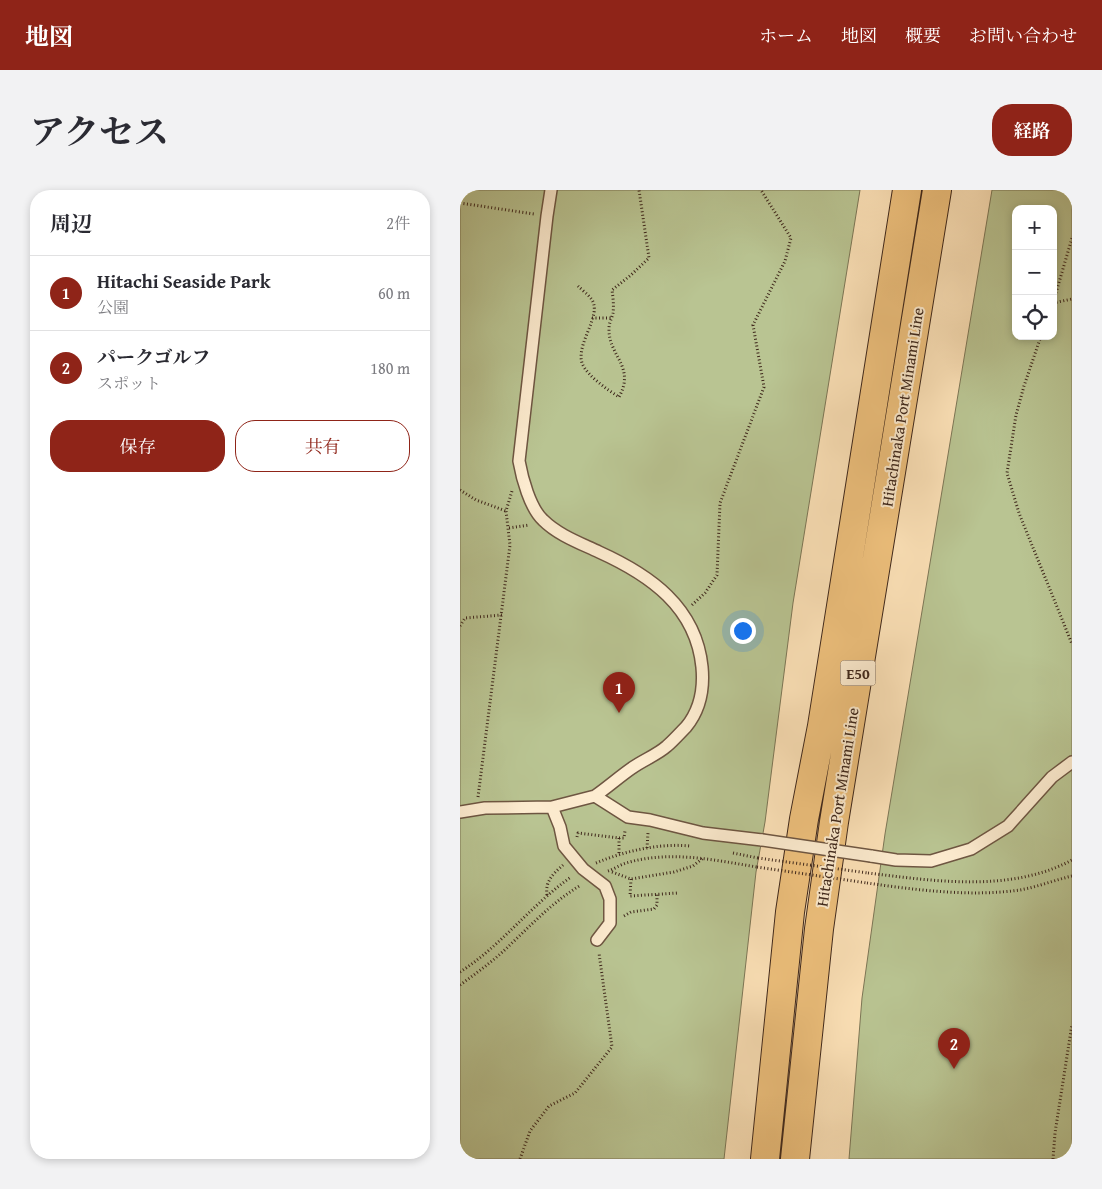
<!DOCTYPE html>
<html lang="ja">
<head>
<meta charset="utf-8">
<style>
	:root { --surface:#fff; --page:#f2f2f3; --text:#2b2b33; --muted:#7c7c81; --line:#e1e1e2; --accent:#8f2418 }
	body { margin:0; font-family:"Gentium Book Plus","Noto Serif JP",serif; background:var(--page); color:var(--text) }
	.controls { position:absolute; right:15px; top:15px; display:grid; overflow:hidden; border-radius:10px; box-shadow:0 2px 8px #0003 }
	.controls button { width:45px; height:45px; display:grid; place-items:center; padding:0; border:0; border-bottom:1px solid var(--line); background:var(--surface); color:var(--text); font:25px sans-serif }
	.you { position:absolute; left:282px; top:440px; width:18px; height:18px; margin:-12px; border:4px solid #fff; border-radius:50%; background:#1a73e8; box-shadow:0 0 0 8px #1a73e833 }
	.badge { display:grid; place-items:center; width:32px; height:32px; border-radius:50%; background:var(--accent); color:#fff; font-size:16px; font-weight:700 }
	.pin { position:absolute; translate:-50% -41px; filter:drop-shadow(0 1px 2px #0008) }
	.pin::after { content:''; position:absolute; top:26px; width:18px; height:15px; background:inherit; clip-path:polygon(0 0,100% 0,50% 100%) }
	.list { margin:0; padding:0; list-style:none }
	h2 { display:flex; justify-content:space-between; align-items:center; height:65px; margin:0; padding:0 20px; font-size:21px }
	h2 small { font-size:16px; font-weight:400; color:var(--muted) }
	.list li { display:grid; grid-template-columns:32px 1fr auto; gap:15px; align-items:center; box-sizing:border-box; height:75px; padding:0 20px; border-top:1px solid var(--line) }
	.list b { display:block; font-size:19px; white-space:nowrap }
	.list p { margin:0; font-size:16px; white-space:nowrap; color:var(--muted) }
	.list em { font-size:16px; font-style:normal; color:var(--muted) }
	.actions { display:flex; gap:10px; padding:15px 20px }
	.actions a { flex:1; padding:11px 0; border:1px solid var(--accent); border-radius:20px; text-align:center; font-size:18px; color:var(--accent) }
	.actions .main { background:var(--accent); color:#fff }
	.icon { flex:none; width:28px; height:28px; fill:none; stroke:currentColor; stroke-width:2; stroke-linecap:round; stroke-linejoin:round }
	.map { position:relative; flex:none; width:612px; height:969px; overflow:hidden; border-radius:20px }
	header { display:flex; align-items:center; gap:30px; box-sizing:border-box; height:70px; padding:0 25px; background:var(--accent); color:#fff }
	header strong { font-size:24px }
	nav { display:flex; gap:28px; margin-inline-start:auto; font-size:18px }
	.intro { display:flex; align-items:center; justify-content:space-between; box-sizing:border-box; height:120px; padding:0 30px }
	h1 { margin:0; font-size:35px }
	.button { padding:12px 22px; border-radius:20px; background:var(--accent); color:#fff; font-size:18px; font-weight:700 }
	main { display:flex; gap:30px; padding:0 30px }
	aside { flex:1; background:var(--surface); border-radius:20px; box-shadow:0 2px 8px #0003 }
	.map>svg:first-child { display:block }
</style>
</head>
<body>
<header>
<strong>地図</strong>
<nav><a>ホーム</a><a>地図</a><a>概要</a><a>お問い合わせ</a></nav>
</header>
<div class="intro"><h1>アクセス</h1><a class="button">経路</a></div>
<main>
<aside>
<h2>周辺<small>2件</small></h2>
<ul class="list">
<li><span class="badge">1</span><div><b>Hitachi Seaside Park</b><p>公園</p></div><em>60 m</em></li>
<li><span class="badge">2</span><div><b>パークゴルフ</b><p>スポット</p></div><em>180 m</em></li>
</ul>
<div class="actions"><a class="main">保存</a><a>共有</a></div>
</aside>
<div class="map">
<svg width="612" height="969" viewBox="0 0 612 969">
	<rect width="100%" height="100%" fill="#fce1b7"/>
	<filter id="stains"><feTurbulence type="fractalNoise" baseFrequency=".004" numOctaves="4"/><feColorMatrix values="0 0 0 0 .2 0 0 0 0 .09 0 0 0 0 .02 0 0 0 .5 -.17"/></filter>
	<radialGradient id="worn" r=".72"><stop offset=".6" stop-color="#630" stop-opacity="0"/><stop offset="1" stop-color="#630" stop-opacity=".3"/></radialGradient>
	<!-- green -->
	<path fill="#b9c492" stroke="#7c7656" fill-rule="evenodd" d="M 0,0 L 400,0 L 333,413 L 305,632 L 296,682 L 264,969 L 0,969 Z
		M 532,0 L 612,0 L 612,969 L 389,969 L 402,808 L 425,644 ZM 556,19 L 593,19 L 593,146 L 556,146 Z"/>
	<g fill="none" stroke-linecap="round" stroke-linejoin="round">
		<!-- pedestrian casing -->
		<g stroke="#6e5642" stroke-width="14">
			<path id="pedestrian" d="M 91,0 L 87,26 L 59,271 C 62,288 70,318 83,330 C 98,345 120,353 139,362 C 190,385 236,417 242,477 C 244,498 240,520 226,537 C 220,543 214,550 207,556 C 197,565 183,570 172,578 C 159,587 148,597 135,606
				M 92,617 L 100,637 L 104,656 L 123,679 L 145,696 L 150,709 L 150,733 L 137,750
				M 0,622 L 25,618 L 92,617 L 135,606 L 168,627 L 190,630 L 243,643 L 302,650
				M 411,666 L 436,670 L 471,671 L 511,659 L 548,636 L 592,587 L 612,572"/>
		</g>
		<!-- motorway casing -->
		<g stroke="#3e271b" stroke-width="30">
			<path id="motorway" d="M 305,969 L 330,722 L 344,629 L 362,536 L 447,0
				M 335,969 L 359,739 L 374,632 L 477,0"/>
		</g>
		<!-- path -->
		<path stroke="#3e271b" stroke-width="3" stroke-dasharray="1 2.5" stroke-linecap="butt" d="M 0,13 L 74,24
			M 118,96 C 122,100 129,105 132,110 C 142,126 116,153 122,173 C 127,186 148,200 159,207 C 176,176 148,166 149,138 C 149,133 152,128 153,123 C 154,116 153,107 152,100 L 171,85 L 189,68 L 179,0
			M 593,113 L 612,48
			M 593,113 L 612,109
			M 132,128 L 152,128
			M 581,146 L 564,196 L 556,225 L 547,283 L 559,323 L 612,454
			M 0,300 L 16,310 L 46,321
			M 49,338 L 69,335
			M 232,415 L 245,403 L 257,385 L 260,313 L 304,197 L 293,135 L 325,71 L 331,48 L 301,0
			M 0,436 L 5,428 L 42,425
			M 18,607 L 50,355 L 46,321 L 52,301
			M 117,647 L 118,643 L 159,648 L 159,665
			M 159,648 L 164,648 L 165,641
			M 187,658 L 188,643
			M 273,663 L 298,668
			M 136,673 C 165,661 199,653 230,656
			M 148,681 C 154,679 160,675 166,673 C 210,660 254,670 297,677
			M 152,682 L 171,689 L 214,682 L 233,676 L 243,668
			M 408,683 C 474,691 551,703 612,670
			M 171,689 L 170,706 L 218,703
			M 407,693 C 456,700 511,707 560,700 C 577,697 595,690 612,686
			M 87,705 C 85,691 93,684 103,675
			M 164,726 L 171,722 L 194,719 L 197,715 L 197,704
			M 0,782 C 41,756 71,715 111,687
			M 0,795 C 18,782 36,769 52,753 C 74,732 94,711 121,695
			M 60,969 L 70,941 L 89,916 L 115,903 L 152,857 L 139,763
			M 593,969 L 595,943 L 612,834"/>
		<!-- pedestrian -->
		<use href="#pedestrian" stroke="#fdecd0" stroke-width="11"/>
		<!-- motorway -->
		<use href="#motorway" stroke="#eec07c" stroke-width="28"/>
		<!-- pedestrian-bridge casing -->
		<g stroke="#6e5642" stroke-width="14" stroke-linecap="butt">
			<path id="pedestrian-bridge" d="M 302,650 L 411,666"/>
		</g>
		<!-- path-bridge -->
		<path stroke="#3e271b" stroke-width="3" stroke-dasharray="1 2.5" stroke-linecap="butt" d="M 298,668 L 408,683
			M 297,677 L 407,693"/>
		<!-- pedestrian-bridge -->
		<use href="#pedestrian-bridge" stroke="#fdecd0" stroke-width="11"/>
	</g>
	<g text-anchor="middle" dominant-baseline="central" stroke-width="4" stroke-linejoin="round" paint-order="stroke">
		<!-- shield labels -->
		<rect fill="#fdecd0" stroke="#776251" stroke-width="1" x="380.5" y="470.5" width="35" height="25" rx="4"/>
		<g font-size="15" font-weight="bold" fill="#3e271b">
			<text x="398" y="483">E50</text>
		</g>
		<!-- street labels -->
		<g font-size="16" fill="#3e271b" stroke="#fdecd0">
			<text transform="translate(442 217) rotate(-81)">Hitachinaka Port Minami Line</text>
			<text transform="translate(377 617) rotate(-81)">Hitachinaka Port Minami Line</text>
		</g>
	</g>
	<rect width="100%" height="100%" filter="url(#stains)"/>
	<rect width="100%" height="100%" fill="url(#worn)"/>
</svg>
<div class="controls">
<button>+</button>
<button>−</button>
<button><svg class="icon" aria-label="locate" viewBox="0 0 24 24"><circle cx="12" cy="12" r="6"/><path d="M12 2v4M12 18v4M2 12h4M18 12h4"/></svg></button>
</div>
<div class="you"></div>
<div class="pin badge" style="left:159px;top:523px">1</div>
<div class="pin badge" style="left:494px;top:879px">2</div>
</div>
</main>
</body>
</html>
